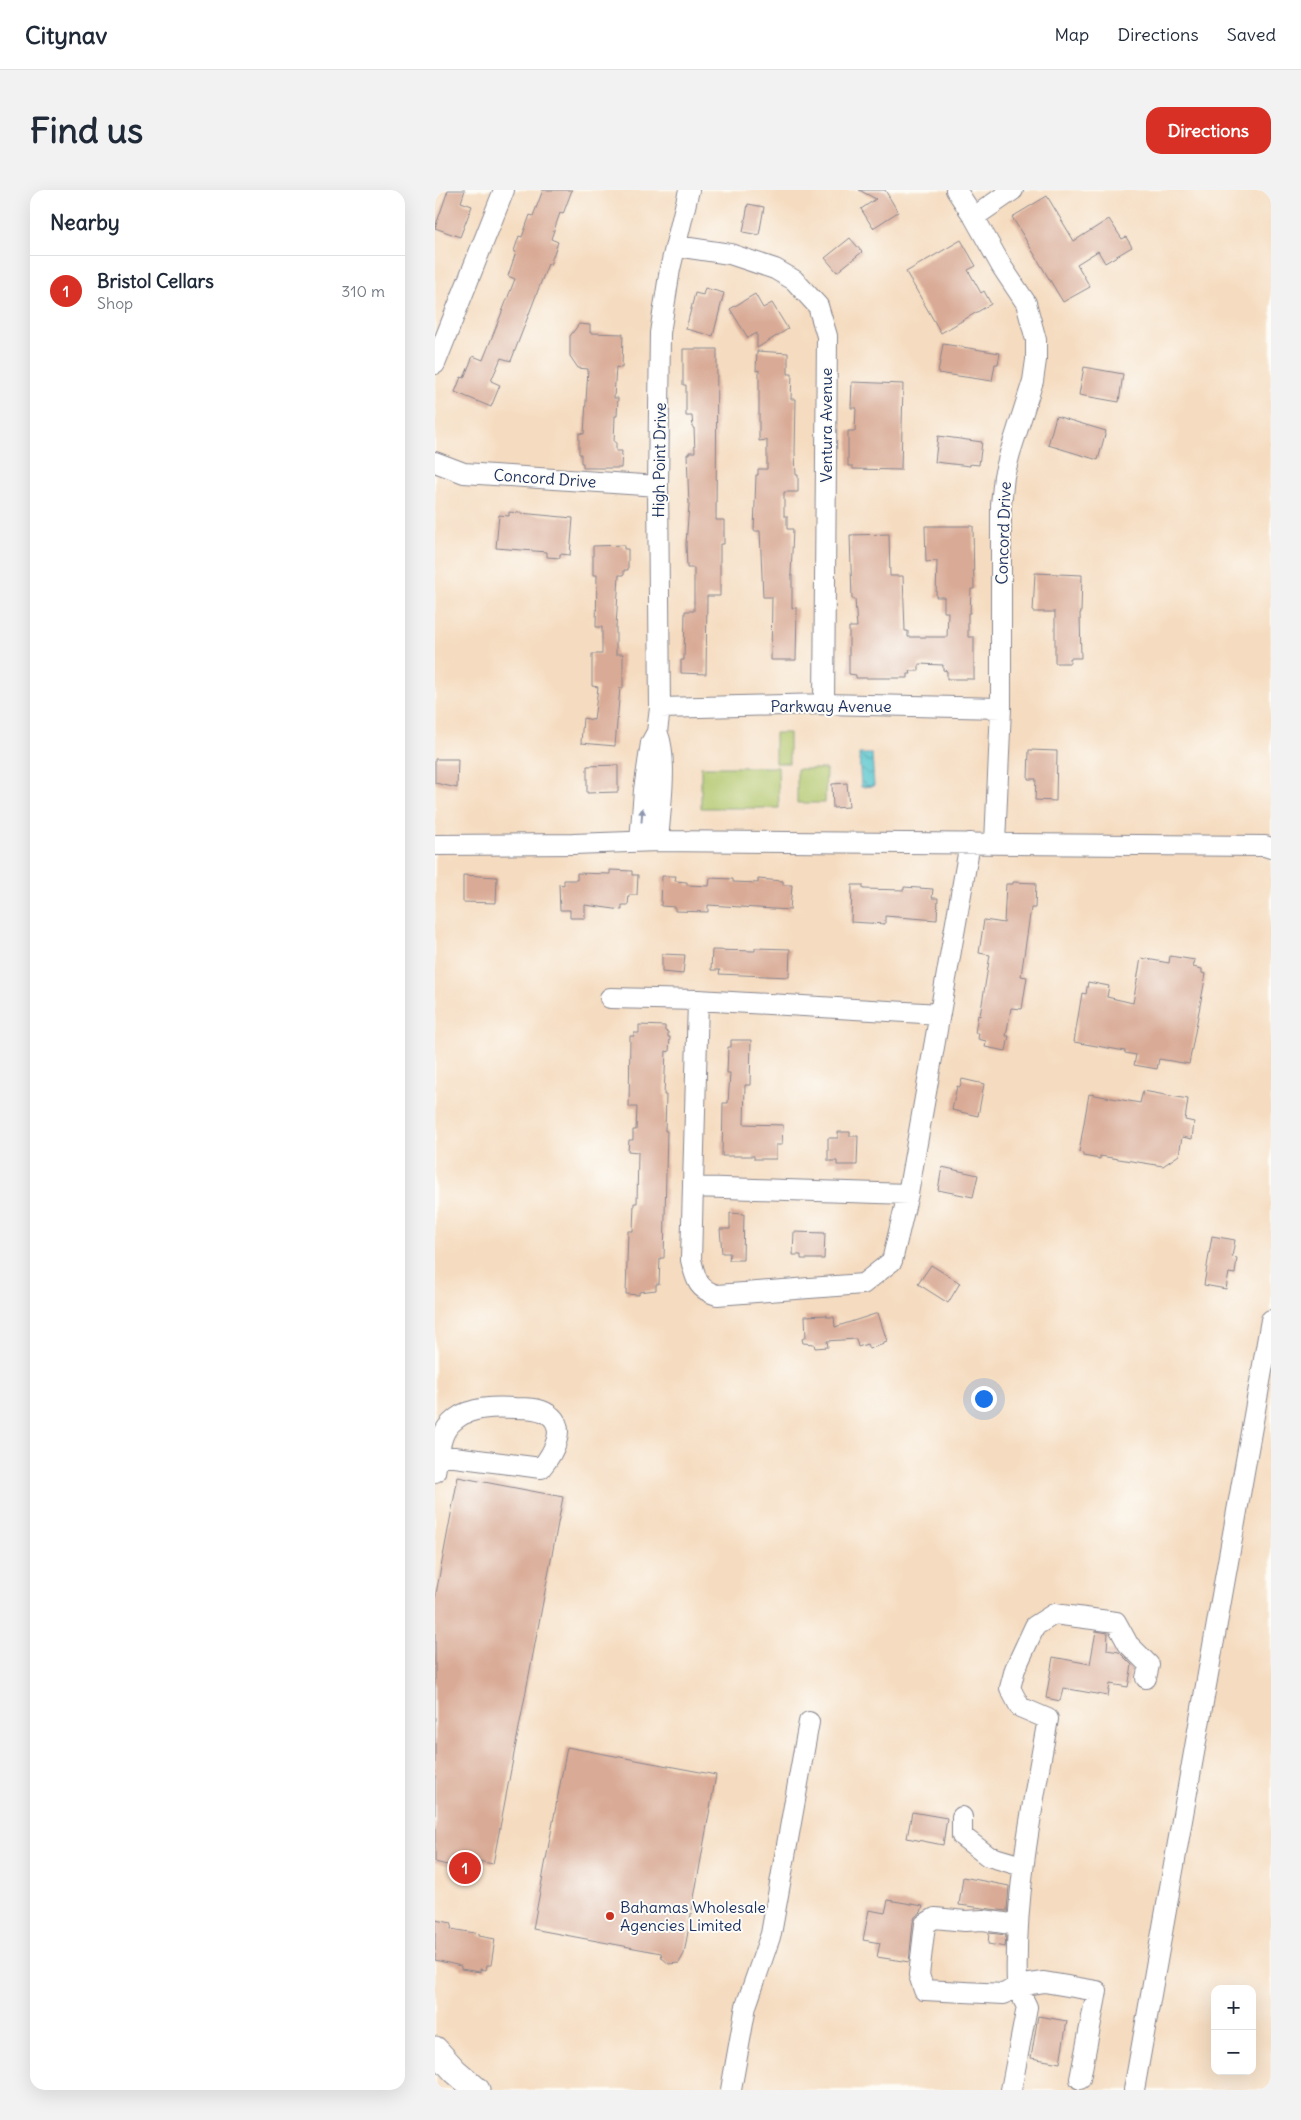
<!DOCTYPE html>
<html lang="en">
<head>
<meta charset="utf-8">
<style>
	:root { --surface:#fff; --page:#f2f2f3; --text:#1f2937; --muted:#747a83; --line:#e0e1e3; --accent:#d93025 }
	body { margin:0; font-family:Delius,sans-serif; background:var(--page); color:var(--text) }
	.controls { position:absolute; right:15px; bottom:15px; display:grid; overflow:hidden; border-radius:10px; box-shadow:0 5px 20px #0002 }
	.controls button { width:45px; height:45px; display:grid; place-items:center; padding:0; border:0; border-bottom:1px solid var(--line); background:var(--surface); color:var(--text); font:25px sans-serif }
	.you { position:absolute; left:548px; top:1208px; width:18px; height:18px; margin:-12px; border:4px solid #fff; border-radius:50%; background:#1a73e8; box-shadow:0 0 0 8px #1a73e833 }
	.badge { display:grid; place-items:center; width:32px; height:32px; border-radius:50%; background:var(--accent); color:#fff; font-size:16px; font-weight:700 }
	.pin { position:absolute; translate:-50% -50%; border:2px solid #fff; box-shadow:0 1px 5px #0006 }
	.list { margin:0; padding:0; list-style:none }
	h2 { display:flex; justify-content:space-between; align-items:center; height:65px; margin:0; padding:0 20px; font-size:21px }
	h2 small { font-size:16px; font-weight:400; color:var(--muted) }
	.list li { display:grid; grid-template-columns:32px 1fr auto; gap:15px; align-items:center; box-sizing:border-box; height:70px; padding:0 20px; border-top:1px solid var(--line) }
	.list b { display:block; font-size:19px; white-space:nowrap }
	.list p { margin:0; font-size:16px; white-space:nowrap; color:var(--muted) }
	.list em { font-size:16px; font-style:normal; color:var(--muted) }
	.map { position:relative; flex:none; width:836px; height:1900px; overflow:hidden; border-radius:15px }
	header { display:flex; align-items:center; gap:30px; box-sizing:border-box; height:70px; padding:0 25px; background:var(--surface); border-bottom:1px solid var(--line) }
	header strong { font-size:24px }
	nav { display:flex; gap:28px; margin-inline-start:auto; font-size:18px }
	.intro { display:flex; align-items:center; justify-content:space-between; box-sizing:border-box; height:120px; padding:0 30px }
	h1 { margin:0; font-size:35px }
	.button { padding:12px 22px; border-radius:15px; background:var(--accent); color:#fff; font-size:18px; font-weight:700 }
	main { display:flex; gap:30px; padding:0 30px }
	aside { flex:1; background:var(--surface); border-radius:15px; box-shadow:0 5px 20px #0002 }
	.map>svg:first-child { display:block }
</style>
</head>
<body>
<header>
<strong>Citynav</strong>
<nav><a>Map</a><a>Directions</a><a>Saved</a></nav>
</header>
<div class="intro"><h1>Find us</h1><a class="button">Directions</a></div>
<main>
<aside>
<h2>Nearby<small></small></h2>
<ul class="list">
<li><span class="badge">1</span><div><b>Bristol Cellars</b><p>Shop</p></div><em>310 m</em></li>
</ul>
</aside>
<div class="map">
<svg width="836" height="1900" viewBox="0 0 836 1900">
	<defs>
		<pattern id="water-waves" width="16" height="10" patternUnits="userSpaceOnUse" patternTransform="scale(1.25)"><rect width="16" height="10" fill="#59c6ce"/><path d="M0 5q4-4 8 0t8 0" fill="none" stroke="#49a1aa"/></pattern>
	</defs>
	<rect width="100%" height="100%" fill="#fdfcf7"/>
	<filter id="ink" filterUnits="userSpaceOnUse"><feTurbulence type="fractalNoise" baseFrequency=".02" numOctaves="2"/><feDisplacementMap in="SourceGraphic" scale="10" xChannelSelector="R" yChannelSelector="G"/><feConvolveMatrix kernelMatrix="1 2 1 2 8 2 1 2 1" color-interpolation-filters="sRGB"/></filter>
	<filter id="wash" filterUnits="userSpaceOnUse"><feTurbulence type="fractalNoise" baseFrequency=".0096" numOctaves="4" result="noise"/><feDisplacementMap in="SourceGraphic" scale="20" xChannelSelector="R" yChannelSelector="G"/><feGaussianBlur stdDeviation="1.12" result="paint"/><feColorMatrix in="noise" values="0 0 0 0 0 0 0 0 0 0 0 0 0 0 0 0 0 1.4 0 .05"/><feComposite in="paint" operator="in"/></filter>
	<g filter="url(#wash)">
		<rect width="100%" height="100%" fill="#f5dcc0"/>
		<!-- green -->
		<path fill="#b1c66a" stroke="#667a64" d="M 340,543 L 354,543 L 354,573 L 340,573 Z
			M 266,577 L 343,577 L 344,618 L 266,618 Z
			M 362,579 L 391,579 L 390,613 L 362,613 Z"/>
		<!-- water -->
		<path fill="url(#water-waves)" stroke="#3a7a96" d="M 424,564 L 437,564 L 439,596 L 426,597 Z"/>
		<g id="blocks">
			<!-- building -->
			<path fill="#d9ab96" d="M 13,0 L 30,0 L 26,12 L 37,16 L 25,47 L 0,38 Z
				M 108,0 L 137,0 L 128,24 L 125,23 L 116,49 L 123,52 L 115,75 L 113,74 L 76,171 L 66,168 L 56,191 L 65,195 L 56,217 L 20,202 L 26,187 L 29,188 L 38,166 L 48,170 L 80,89 L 73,86 L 81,62 L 79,61 L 84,46 L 87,47 L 95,25 L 98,26 Z
				M 424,0 L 450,0 L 463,22 L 438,38 L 426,19 L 441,9 Z
				M 612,6 L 639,51 L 674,29 L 687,49 L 691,47 L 697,57 L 670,73 L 663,61 L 642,74 L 655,97 L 628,112 L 577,27 Z
				M 313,14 L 329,17 L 324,45 L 308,42 Z
				M 415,48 L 427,62 L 402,82 L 390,68 Z
				M 526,50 L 541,76 L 533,80 L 546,103 L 549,101 L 556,114 L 506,143 L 471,82 Z
				M 270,98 L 289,103 L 278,146 L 251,139 L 260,103 L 268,105 Z
				M 320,104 L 328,118 L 337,113 L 353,139 L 322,158 L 322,143 L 313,148 L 295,119 Z
				M 144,134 L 155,135 L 155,143 L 188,144 L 187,178 L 181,177 L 179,208 L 183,208 L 182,226 L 180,226 L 179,252 L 181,252 L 181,261 L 187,261 L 186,278 L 148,278 L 148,273 L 146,273 L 146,264 L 144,264 L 144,243 L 149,244 L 153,179 L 143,178 L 135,166 L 135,146 Z
				M 508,154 L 565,163 L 563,174 L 560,174 L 557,191 L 503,183 Z
				M 248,159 L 282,159 L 281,330 L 289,330 L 289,354 L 285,354 L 285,406 L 272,406 L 271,484 L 246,483 L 246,470 L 249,470 L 250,421 L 259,421 L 259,378 L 252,378 L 251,354 L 254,315 L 252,264 L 254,264 L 254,262 L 260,262 L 259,238 L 258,238 L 257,226 L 251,226 L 251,195 L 248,195 Z
				M 322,161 L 353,163 L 353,184 L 357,184 L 356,209 L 361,209 L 360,262 L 361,285 L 363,285 L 363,302 L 349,302 L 349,326 L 352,326 L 352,339 L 358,339 L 356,385 L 357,385 L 357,418 L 362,418 L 361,470 L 336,470 L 337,407 L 328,407 L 325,341 L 319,341 L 321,285 L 323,285 L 323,279 L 332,279 L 332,250 L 324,251 L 324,180 L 321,181 Z
				M 649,177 L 688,184 L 684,212 L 644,205 Z
				M 417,192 L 468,194 L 466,280 L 418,279 L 418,276 L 413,276 L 413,241 L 420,241 L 421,218 L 416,218 Z
				M 621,226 L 671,241 L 663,270 L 613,255 Z
				M 503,246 L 547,252 L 544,275 L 535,274 L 535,276 L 500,272 Z
				M 74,322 L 138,328 L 135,365 L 125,364 L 125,368 L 112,367 L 112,362 L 61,358 L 64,325 L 74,326 Z
				M 490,336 L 538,336 L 539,399 L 536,399 L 535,423 L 533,423 L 533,447 L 539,447 L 539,489 L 512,489 L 512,481 L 508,480 L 508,475 L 484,474 L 484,481 L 475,481 L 476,484 L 473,484 L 473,488 L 421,488 L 421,485 L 414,484 L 414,437 L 422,437 L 420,409 L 417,409 L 415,345 L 454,344 L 455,386 L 468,386 L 470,441 L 473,441 L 473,447 L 512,447 L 513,422 L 509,422 L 509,407 L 501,407 L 502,371 L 491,372 Z
				M 189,355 L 189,359 L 193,359 L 193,380 L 189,380 L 189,385 L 184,385 L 181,437 L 181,464 L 188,464 L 188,498 L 185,498 L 180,556 L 146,553 L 148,528 L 159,530 L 163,497 L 157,496 L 157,464 L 167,464 L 167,437 L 161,437 L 162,385 L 158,385 L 158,356 Z
				M 600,383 L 647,385 L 646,423 L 645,423 L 646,468 L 635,468 L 635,473 L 620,473 L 620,422 L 598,422 Z
				M 594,560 L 622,561 L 621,611 L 600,610 L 601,589 L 593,589 Z
				M 0,569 L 23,569 L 22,598 L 0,593 Z
				M 183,575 L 183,602 L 152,603 L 152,576 Z
				M 412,593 L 414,617 L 398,618 L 397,594 Z
				M 175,680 L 197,681 L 197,685 L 203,685 L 202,705 L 194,705 L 193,715 L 187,715 L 187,720 L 150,715 L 150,728 L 135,728 L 135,720 L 125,720 L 124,694 L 129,695 L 129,690 L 142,690 L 142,683 L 175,684 Z
				M 28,685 L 62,687 L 61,713 L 28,712 Z
				M 227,686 L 241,686 L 240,691 L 252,692 L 252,695 L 274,696 L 275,688 L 298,689 L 298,692 L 323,693 L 323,689 L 348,691 L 348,695 L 357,695 L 355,720 L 273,715 L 273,722 L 240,721 L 240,717 L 226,716 Z
				M 578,692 L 601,693 L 600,718 L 596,718 L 586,786 L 592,787 L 587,819 L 576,818 L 571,846 L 574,846 L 571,861 L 550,857 L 551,851 L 543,849 L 544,843 L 540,843 L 543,825 L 545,826 L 555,765 L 544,763 L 549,730 L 569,733 L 571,694 L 578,694 Z
				M 417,695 L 428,695 L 428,699 L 469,700 L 469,697 L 498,699 L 497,708 L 503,708 L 502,730 L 450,726 L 450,734 L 416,732 Z
				M 320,758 L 355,759 L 354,787 L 284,784 L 285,780 L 276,780 L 277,760 L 320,761 Z
				M 227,764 L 250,765 L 248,784 L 227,782 Z
				M 735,766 L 760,770 L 758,777 L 767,779 L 767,783 L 771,784 L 754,874 L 724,869 L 722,879 L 699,875 L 701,865 L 690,863 L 690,861 L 639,852 L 647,803 L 651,804 L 653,792 L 674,796 L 672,807 L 698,813 L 706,768 L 734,773 Z
				M 204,835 L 230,836 L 230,841 L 233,842 L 233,847 L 235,847 L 234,862 L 231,861 L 229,905 L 231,905 L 230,941 L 232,941 L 229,1068 L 225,1068 L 224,1094 L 221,1094 L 221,1100 L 204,1102 L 204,1105 L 191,1104 L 193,1041 L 198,1041 L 199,1013 L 202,1013 L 203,962 L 193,961 L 194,950 L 198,950 L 198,940 L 201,940 L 202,917 L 194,917 L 195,846 L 199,846 L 199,843 L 204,843 Z
				M 296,850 L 316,850 L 315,895 L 310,895 L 309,934 L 348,935 L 347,955 L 341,955 L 341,969 L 319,969 L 319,966 L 287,966 L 288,913 L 293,913 L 295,883 L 292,883 L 293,857 L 296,857 Z
				M 527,889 L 549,894 L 543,926 L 517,920 L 522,896 L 525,897 Z
				M 708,901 L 753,909 L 750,930 L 759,932 L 757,949 L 747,947 L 744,965 L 728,976 L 665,966 L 665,969 L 648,966 L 648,963 L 644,962 L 654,904 L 705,913 Z
				M 403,942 L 415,942 L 415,946 L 423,946 L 422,975 L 402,975 L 402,971 L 393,971 L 393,948 L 403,948 Z
				M 507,977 L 543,985 L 538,1007 L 503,1000 Z
				M 295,1023 L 309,1024 L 308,1070 L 294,1070 L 295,1063 L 287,1063 L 285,1039 L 295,1039 Z
				M 359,1042 L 390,1043 L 389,1069 L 366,1069 L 366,1065 L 358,1065 Z
				M 777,1046 L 800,1050 L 797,1067 L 802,1068 L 800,1084 L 794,1083 L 791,1099 L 769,1095 Z
				M 496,1075 L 525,1093 L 513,1113 L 483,1094 Z
				M 443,1123 L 452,1151 L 449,1152 L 449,1154 L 434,1159 L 432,1154 L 423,1157 L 421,1149 L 392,1151 L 393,1157 L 380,1158 L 379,1154 L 368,1153 L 367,1149 L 371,1147 L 370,1126 L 392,1125 L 392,1127 L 399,1127 L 400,1137 Z
				M 23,1287 L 128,1307 L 58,1674 L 18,1666 L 16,1676 L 0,1672 L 0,1409 Z
				M 661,1441 L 673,1443 L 672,1460 L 684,1462 L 697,1475 L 693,1497 L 675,1494 L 673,1506 L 628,1498 L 625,1511 L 611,1508 L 618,1467 L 655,1474 Z
				M 132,1557 L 281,1585 L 249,1764 L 244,1773 L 234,1774 L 227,1768 L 226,1763 L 98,1739 Z
				M 477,1622 L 512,1628 L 508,1655 L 472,1648 Z
				M 528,1687 L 574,1696 L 572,1721 L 524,1715 Z
				M 453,1710 L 488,1716 L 486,1722 L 480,1727 L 478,1732 L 474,1772 L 442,1767 L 445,1753 L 428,1750 L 434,1720 L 450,1723 Z
				M 0,1730 L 17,1733 L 16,1739 L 45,1744 L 44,1746 L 60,1749 L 56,1775 L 52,1775 L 51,1780 L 45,1779 L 45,1782 L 26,1779 L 26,1776 L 0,1770 Z
				M 554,1743 L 571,1745 L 570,1757 L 553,1754 Z
				M 603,1826 L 632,1831 L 625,1873 L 596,1868 Z"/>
		</g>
	</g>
	<g filter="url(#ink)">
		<use href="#blocks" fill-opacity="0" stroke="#88868f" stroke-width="1"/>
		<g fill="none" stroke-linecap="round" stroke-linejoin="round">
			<!-- minor casing -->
			<g stroke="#88868f" stroke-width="22">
				<path id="minor" d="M 521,0 L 539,27 L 567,77 L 591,113 L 601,150 L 601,170 L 598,191 L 575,263 L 569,286 L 566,315 L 566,518 L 560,653
					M 539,27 L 578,0
					M 241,56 L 295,64 L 340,79 L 359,90 L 383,116 L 392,146 L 389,514
					M 0,174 L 69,0
					M 0,272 L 29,283 L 223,296
					M 225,518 L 389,514 L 566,518
					M 223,544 C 233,569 225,622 223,651
					M 205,651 L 209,600 L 216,553 L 222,542 L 225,518 L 223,296 L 225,143 L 235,79 L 254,0
					M 0,655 L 138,654 L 223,651 L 830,656 L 836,658
					M 175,808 L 263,810 L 505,824
					M 263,810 L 256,1070 C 261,1089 262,1099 282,1105 L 428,1094 L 457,1071 L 473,1004 L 535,653
					M 259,997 L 473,1004
					M 0,1282 C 3,1269 4,1249 12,1238 C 17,1231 26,1224 34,1222 C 47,1217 65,1217 80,1218 C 91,1218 104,1218 113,1224 C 134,1237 117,1265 106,1278 L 4,1265
					M 527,1627 L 527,1646 L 553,1666 L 587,1676
					M 645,1889 L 662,1801 L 609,1792 L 582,1796 C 579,1706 597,1618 613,1529 L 585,1517 L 575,1498 L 580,1479 L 600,1436 L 619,1424 L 681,1432 L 693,1454 L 714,1475 L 711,1488
					M 296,1900 L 311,1816 L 336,1744 L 374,1532
					M 576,1900 L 592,1817 L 582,1796 L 569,1804 L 489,1800 L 484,1785 L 490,1734 L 500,1728 L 530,1731 L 548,1730 L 583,1735
					M 699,1900 L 836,1130"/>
			</g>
			<!-- major casing -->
			<g stroke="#88868f" stroke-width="27">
				<path id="major" d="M 0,1859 L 20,1881 L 42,1900"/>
			</g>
			<!-- minor -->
			<use href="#minor" stroke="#fff" stroke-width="20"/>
			<!-- major -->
			<use href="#major" stroke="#fff" stroke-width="25"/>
		</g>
		<!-- one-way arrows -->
		<defs><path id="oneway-solid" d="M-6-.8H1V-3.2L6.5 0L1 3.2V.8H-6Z" transform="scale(1.25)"/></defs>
		<use fill="#8d97ae" href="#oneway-solid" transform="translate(207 625) rotate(-86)"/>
	</g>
	<!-- markers -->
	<circle fill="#c8321e" stroke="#fdfcf7" stroke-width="2" cx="175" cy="1726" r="5"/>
	<g text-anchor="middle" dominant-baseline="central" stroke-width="4" stroke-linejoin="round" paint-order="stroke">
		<!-- street labels -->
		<g font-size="16" fill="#1b2f5e" stroke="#fdfcf7">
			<text transform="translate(391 235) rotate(-90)">Ventura Avenue</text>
			<text transform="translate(224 270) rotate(-89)">High Point Drive</text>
			<text transform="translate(110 288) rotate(4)">Concord Drive</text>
			<text transform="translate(568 343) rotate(-88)">Concord Drive</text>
			<text x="396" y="516">Parkway Avenue</text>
		</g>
		<!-- poi labels -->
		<g font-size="16" fill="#1b2f5e" stroke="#fdfcf7" text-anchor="start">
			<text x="185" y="1717">Bahamas Wholesale<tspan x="185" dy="18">Agencies Limited</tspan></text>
		</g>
	</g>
</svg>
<div class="controls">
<button>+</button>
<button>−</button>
</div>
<div class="you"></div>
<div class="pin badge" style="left:30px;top:1678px">1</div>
</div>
</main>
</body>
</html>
